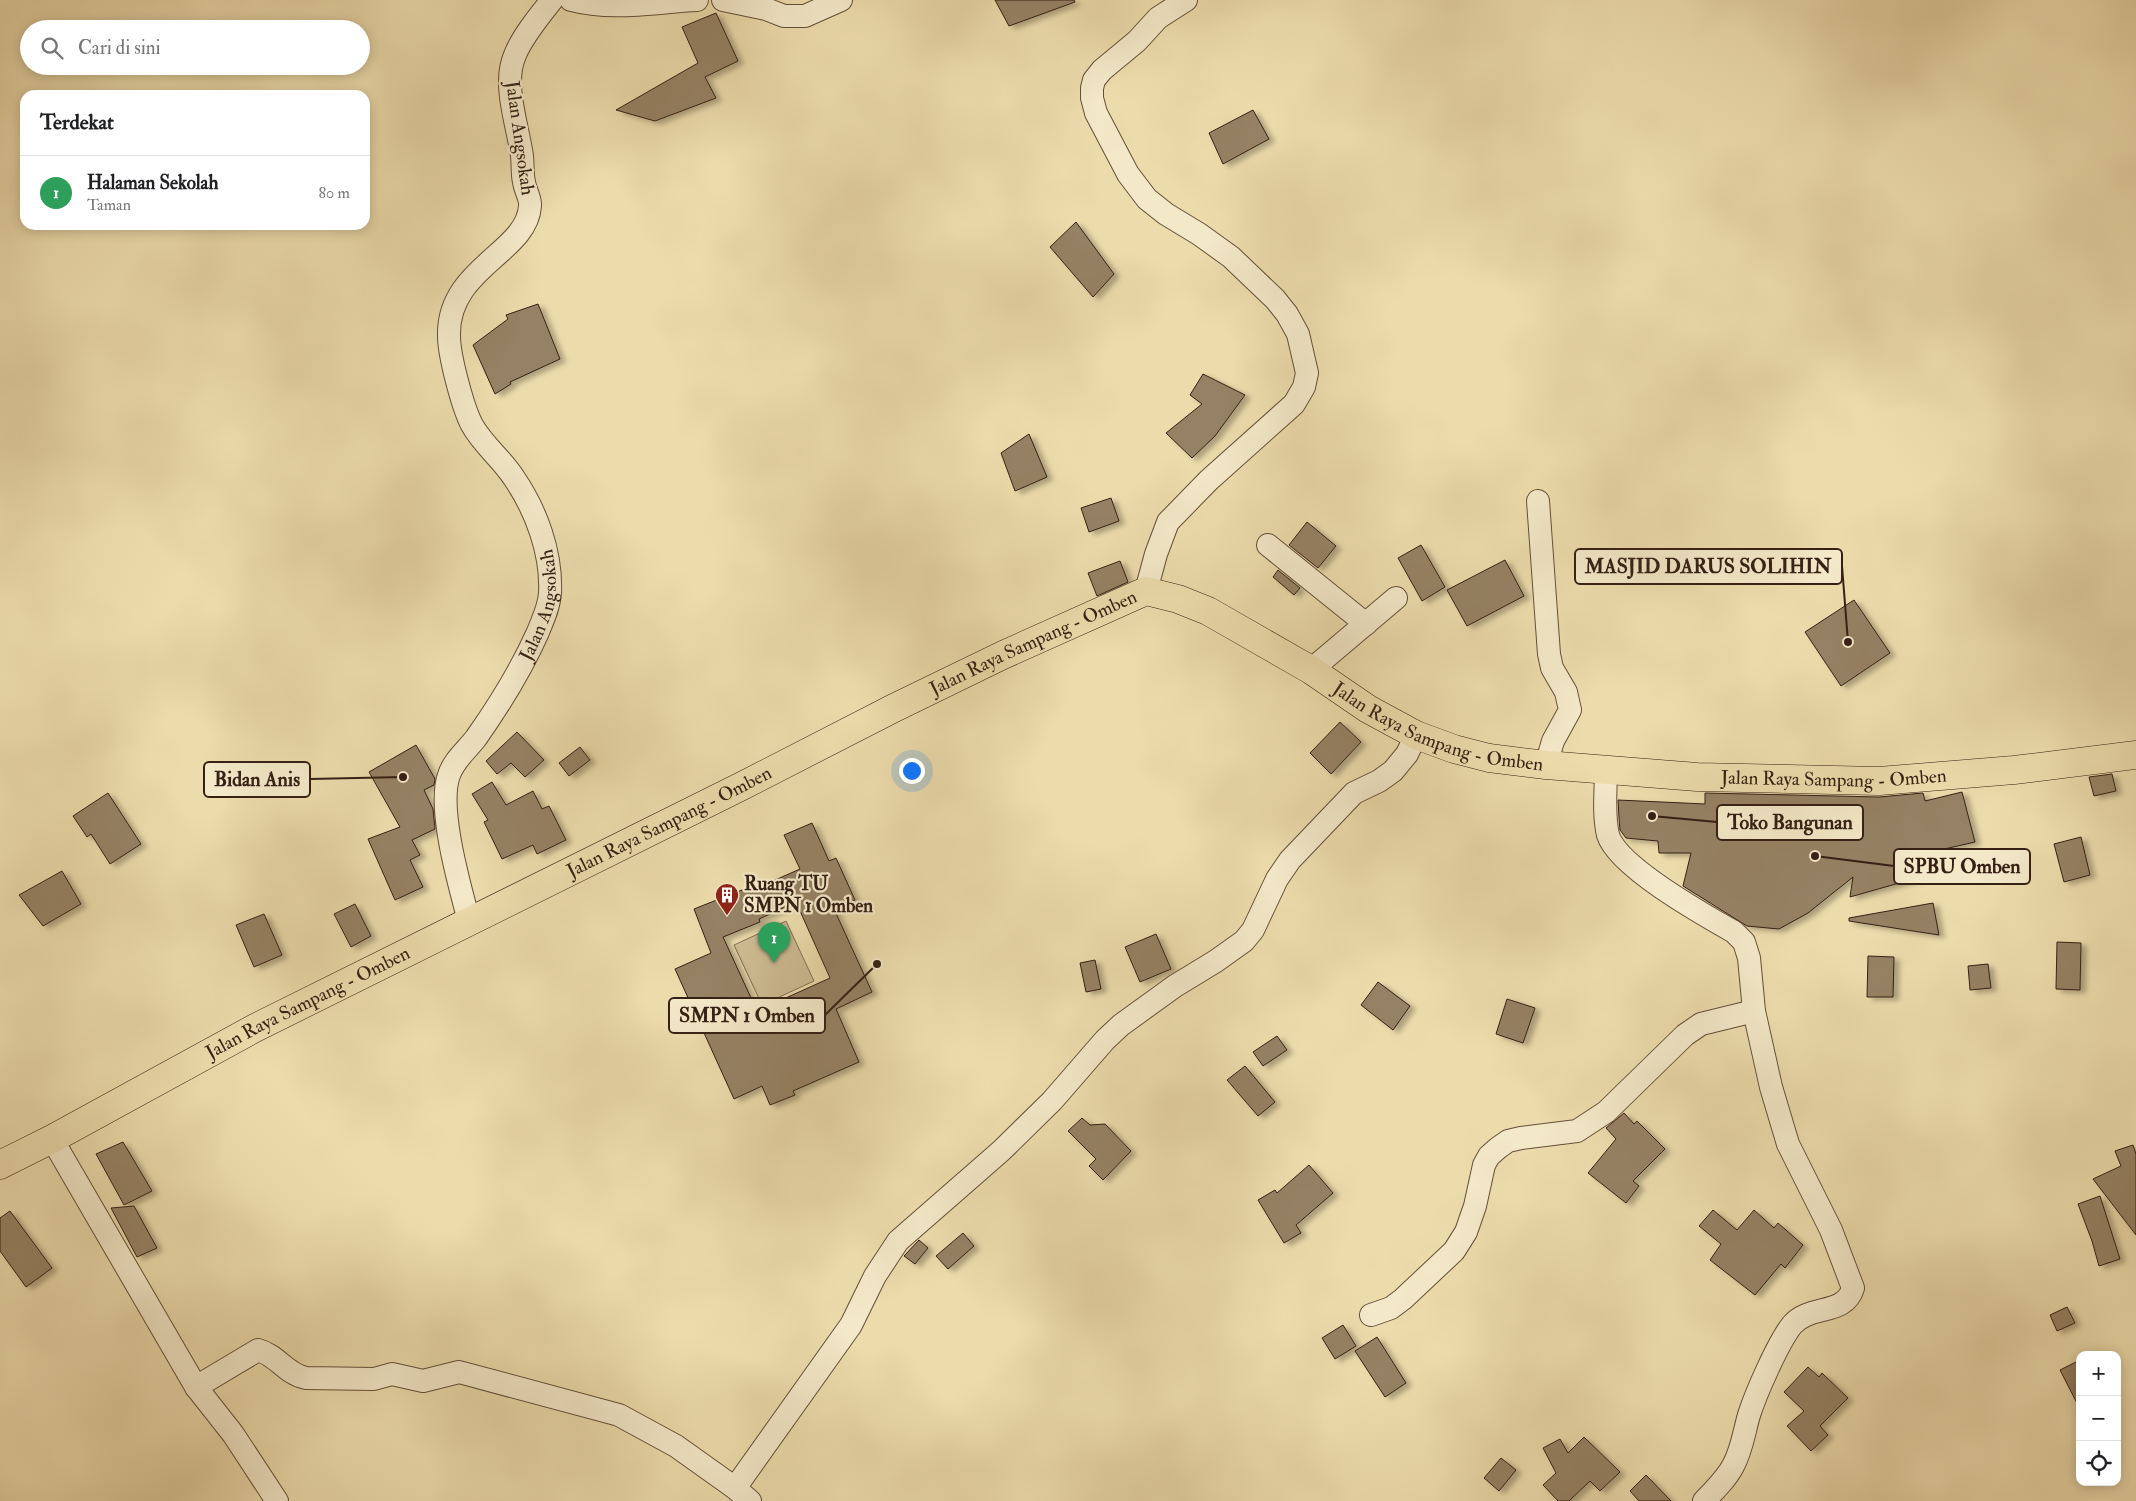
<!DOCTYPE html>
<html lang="id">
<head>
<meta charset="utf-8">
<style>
	:root { --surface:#fff; --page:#f2f2f2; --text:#202124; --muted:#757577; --line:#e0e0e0; --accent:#d93025 }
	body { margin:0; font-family:"IM FELL Double Pica",serif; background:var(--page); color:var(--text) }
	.controls { position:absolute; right:15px; bottom:15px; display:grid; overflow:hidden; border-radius:10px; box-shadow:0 2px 12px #0003 }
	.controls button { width:45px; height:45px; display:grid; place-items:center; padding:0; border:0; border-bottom:1px solid var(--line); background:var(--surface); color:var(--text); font:25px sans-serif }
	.you { position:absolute; left:911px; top:770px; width:18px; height:18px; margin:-12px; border:4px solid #fff; border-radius:50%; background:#1a73e8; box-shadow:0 0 0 8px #1a73e833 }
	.badge { display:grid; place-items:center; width:32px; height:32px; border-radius:50%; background:var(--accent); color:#fff; font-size:16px; font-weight:700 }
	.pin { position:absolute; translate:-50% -41px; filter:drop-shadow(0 1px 2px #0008) }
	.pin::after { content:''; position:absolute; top:26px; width:18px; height:15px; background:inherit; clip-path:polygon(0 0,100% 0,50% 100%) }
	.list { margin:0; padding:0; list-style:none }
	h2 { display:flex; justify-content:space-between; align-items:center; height:65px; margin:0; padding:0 20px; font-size:21px }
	h2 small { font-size:16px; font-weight:400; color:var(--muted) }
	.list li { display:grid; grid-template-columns:32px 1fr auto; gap:15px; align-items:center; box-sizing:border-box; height:75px; padding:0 20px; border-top:1px solid var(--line) }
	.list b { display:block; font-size:19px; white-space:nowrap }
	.list p { margin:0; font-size:16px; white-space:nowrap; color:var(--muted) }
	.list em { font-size:16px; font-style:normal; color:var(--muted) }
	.icon { flex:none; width:28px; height:28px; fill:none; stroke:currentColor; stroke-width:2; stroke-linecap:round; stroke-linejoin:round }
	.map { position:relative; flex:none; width:2136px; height:1501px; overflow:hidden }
	.search { position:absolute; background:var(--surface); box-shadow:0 2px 12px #0003; left:20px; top:20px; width:350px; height:55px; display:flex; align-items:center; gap:12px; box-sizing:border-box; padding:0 18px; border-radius:28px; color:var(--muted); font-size:19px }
	.panel { position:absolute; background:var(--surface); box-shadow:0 2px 12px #0003; left:20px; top:90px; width:350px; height:140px; border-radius:15px }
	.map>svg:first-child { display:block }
</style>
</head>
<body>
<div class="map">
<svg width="2136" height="1501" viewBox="0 0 2136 1501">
	<defs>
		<filter id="shadow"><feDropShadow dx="5.5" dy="3" stdDeviation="2.5" flood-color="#0004"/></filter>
	</defs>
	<rect width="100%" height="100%" fill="#ecdbab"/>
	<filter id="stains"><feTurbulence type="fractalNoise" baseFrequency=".004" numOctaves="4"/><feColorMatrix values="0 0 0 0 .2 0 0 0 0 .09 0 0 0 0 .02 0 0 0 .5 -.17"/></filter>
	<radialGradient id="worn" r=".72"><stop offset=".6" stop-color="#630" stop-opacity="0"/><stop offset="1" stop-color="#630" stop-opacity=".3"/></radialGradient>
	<!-- green -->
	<path fill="#cdbb92" stroke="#826e54" d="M 786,921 L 814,981 L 762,1005 L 734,945 Z"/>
	<!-- building -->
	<path fill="#958163" stroke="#362015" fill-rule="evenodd" filter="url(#shadow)" d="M 995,0 L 1074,0 L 1075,2 L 1009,26 Z
		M 716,13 L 738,61 L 705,77 L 716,98 L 655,121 L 616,110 L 698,63 L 682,27 Z
		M 1253,110 L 1269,139 L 1223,164 L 1209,133 Z
		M 1076,222 L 1114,274 L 1093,297 L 1050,247 Z
		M 538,304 L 560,359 L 510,382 L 511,384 L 495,394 L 473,345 L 508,319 L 506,315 Z
		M 1203,374 L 1245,395 L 1215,436 L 1192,458 L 1166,433 L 1202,404 L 1190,395 Z
		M 1029,434 L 1047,477 L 1015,491 L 1001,453 Z
		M 1111,498 L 1119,521 L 1089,532 L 1081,508 Z
		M 1307,522 L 1336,546 L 1318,568 L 1289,545 Z
		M 1421,545 L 1445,587 L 1422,601 L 1398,558 Z
		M 1505,560 L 1524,596 L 1467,626 L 1447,590 Z
		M 1120,561 L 1128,582 L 1097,596 L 1088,573 Z
		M 1278,570 L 1300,588 L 1294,595 L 1273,577 Z
		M 1854,600 L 1890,653 L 1841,686 L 1805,632 Z
		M 1340,722 L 1361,742 L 1331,774 L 1310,753 Z
		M 517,732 L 544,760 L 525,777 L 511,763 L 497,774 L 486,761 Z
		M 416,745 L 435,779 L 434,785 L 424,790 L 433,809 L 435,829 L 412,840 L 420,855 L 410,860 L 423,887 L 395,900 L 368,839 L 400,827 L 369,772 Z
		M 580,747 L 590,760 L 569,776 L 559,763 Z
		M 2112,774 L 2116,791 L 2094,796 L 2089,777 Z
		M 492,782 L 506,805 L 533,791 L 542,809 L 549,806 L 566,840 L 537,854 L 533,845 L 502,859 L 484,822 L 488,820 L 472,794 Z
		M 1962,792 L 1975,842 L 1940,850 L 1945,870 L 1850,897 L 1853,877 L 1808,913 L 1779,929 L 1747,926 L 1683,886 L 1691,853 L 1659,853 L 1658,841 L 1626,838 L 1620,830 L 1619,818 L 1618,800 L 1705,804 L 1705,793 L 1879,797 L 1923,793 L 1925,801 Z
		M 108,793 L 141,844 L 110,864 L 91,834 L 87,837 L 73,816 Z
		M 812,823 L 829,861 L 836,858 L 855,900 L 834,909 L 872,992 L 836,1009 L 859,1062 L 793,1091 L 795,1095 L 770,1105 L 762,1086 L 734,1099 L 675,969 L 711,953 L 694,909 L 747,888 L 748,892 L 800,869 L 784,835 ZM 796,902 L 830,978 L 757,1011 L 723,937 L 760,922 L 759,919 Z
		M 2081,837 L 2090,875 L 2064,882 L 2054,844 Z
		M 62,871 L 81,904 L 43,926 L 19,895 Z
		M 1933,903 L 1939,935 L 1849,921 L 1849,918 Z
		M 355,904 L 371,936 L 351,947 L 334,914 Z
		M 264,914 L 282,955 L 254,967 L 236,925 Z
		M 1156,934 L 1171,969 L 1140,982 L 1125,947 Z
		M 2057,942 L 2081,943 L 2080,990 L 2056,989 Z
		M 1868,956 L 1894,957 L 1893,997 L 1867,997 Z
		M 1095,960 L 1101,989 L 1086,992 L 1080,963 Z
		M 1988,964 L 1991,988 L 1970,990 L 1968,966 Z
		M 1378,982 L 1410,1006 L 1393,1030 L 1361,1005 Z
		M 1507,999 L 1535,1008 L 1523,1043 L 1496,1034 Z
		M 1277,1036 L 1287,1050 L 1263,1066 L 1253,1052 Z
		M 1245,1066 L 1275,1102 L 1258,1116 L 1227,1080 Z
		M 1624,1113 L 1634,1124 L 1637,1121 L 1665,1149 L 1633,1181 L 1639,1186 L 1626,1203 L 1588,1173 L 1616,1139 L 1606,1128 Z
		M 1082,1118 L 1090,1125 L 1105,1124 L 1131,1151 L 1103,1180 L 1089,1166 L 1096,1159 L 1068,1131 Z
		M 123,1142 L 152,1191 L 124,1205 L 96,1154 Z
		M 2133,1145 L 2136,1154 L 2136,1235 L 2093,1179 L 2121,1166 L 2115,1151 Z
		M 1309,1165 L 1333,1193 L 1296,1225 L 1301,1233 L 1284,1243 L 1258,1200 L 1275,1190 L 1277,1193 Z
		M 2100,1196 L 2120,1259 L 2099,1266 L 2092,1241 L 2078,1204 Z
		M 134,1206 L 157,1248 L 137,1257 L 111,1208 Z
		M 1713,1210 L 1737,1230 L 1754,1210 L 1774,1228 L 1778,1223 L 1803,1245 L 1785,1268 L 1781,1264 L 1755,1295 L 1710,1260 L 1721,1244 L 1699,1226 Z
		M 10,1211 L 52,1268 L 26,1287 L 0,1251 L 0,1218 Z
		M 963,1233 L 974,1246 L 948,1269 L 936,1256 Z
		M 919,1240 L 928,1248 L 915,1264 L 904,1256 Z
		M 2067,1307 L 2075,1323 L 2057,1331 L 2050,1315 Z
		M 1343,1325 L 1356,1346 L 1335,1359 L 1322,1338 Z
		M 1377,1337 L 1406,1383 L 1385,1397 L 1355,1351 Z
		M 2080,1360 L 2080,1409 L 2060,1370 Z
		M 1808,1367 L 1819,1377 L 1822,1373 L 1848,1398 L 1820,1426 L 1828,1435 L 1811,1451 L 1787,1426 L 1804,1411 L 1784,1392 Z
		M 1584,1437 L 1620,1472 L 1600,1491 L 1590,1481 L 1569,1501 L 1558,1501 L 1543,1485 L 1556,1473 L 1543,1448 L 1560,1439 L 1568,1453 Z
		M 1501,1458 L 1516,1470 L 1499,1491 L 1484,1478 Z
		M 1646,1475 L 1671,1501 L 1639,1501 L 1630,1491 Z"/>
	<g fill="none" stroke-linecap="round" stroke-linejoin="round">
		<!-- street casing -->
		<g stroke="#644f3a" stroke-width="24">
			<g id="street">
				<path d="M 571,0 C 612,11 656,2 697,0"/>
				<path d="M 723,0 L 766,9 L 784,16 L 805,16 L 841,0"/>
				<path d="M 1538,501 L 1549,654 L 1552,668 L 1566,692 L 1570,710 L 1553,741 L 1546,765"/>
				<path d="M 1268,545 L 1366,624"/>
				<path d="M 1146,591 L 1156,554 L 1168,522 L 1209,480 L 1294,404 L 1304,387 L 1307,373 L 1298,334 L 1287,314 L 1275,299 L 1231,257 L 1199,234 L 1166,214 L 1147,199 L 1128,174 L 1096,113 L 1092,98 L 1092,88 L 1094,80 L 1102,70 L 1137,41 L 1158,18 L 1186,0"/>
				<path d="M 1311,670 L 1396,598"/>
				<path d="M 1606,769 C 1606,790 1603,814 1608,835 C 1618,867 1704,915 1734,932 L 1744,942 L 1749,958 L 1754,1011 L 1771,1087 L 1788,1144 L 1831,1230 L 1853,1288 C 1845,1316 1810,1304 1792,1325 C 1778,1343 1756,1393 1749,1415 C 1744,1432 1742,1450 1733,1466 C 1726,1479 1715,1490 1704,1501"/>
				<path id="s1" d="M 469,921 C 460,887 437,808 449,775 C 454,760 466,751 476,738 C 500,704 521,670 538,632 C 543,619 549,608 550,593 C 552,553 536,510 514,478 C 502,459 483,445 472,425 C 463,408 449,356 449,336 C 447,268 527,253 530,206 C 531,199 525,190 524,182 C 522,173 523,165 522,156 C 518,126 502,84 515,55 C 522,37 540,15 552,0"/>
				<path d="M 52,1139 L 196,1387 L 233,1434 L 277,1501"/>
				<path d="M 1371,1315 L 1391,1308 L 1403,1299 L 1454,1251 L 1466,1232 L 1475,1206 L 1484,1165 L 1489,1156 L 1498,1148 L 1508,1141 L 1521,1138 L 1577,1131 L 1606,1112 L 1685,1035 L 1701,1024 L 1754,1011"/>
				<path d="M 196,1387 L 258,1350 C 277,1355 286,1374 306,1378 L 374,1379 L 392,1374 L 423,1381 L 459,1372 L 619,1415 L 676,1446 L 735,1488 L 750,1501"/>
				<path d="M 735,1488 L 851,1325 L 875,1276 L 898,1241 L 1001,1151 L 1052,1101 L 1105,1040 L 1121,1025 L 1175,986 L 1216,961 L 1244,941 L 1253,930 L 1277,879 L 1290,860 L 1354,793 L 1379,781 L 1393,771 L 1407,754 L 1416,735"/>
			</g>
		</g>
		<!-- primary casing -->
		<g stroke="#362015" stroke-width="29">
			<g id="primary">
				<path id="s2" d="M 0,1165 L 52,1139 L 255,1028 L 740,787 L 894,708 L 1003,655 L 1146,591 L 1178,599 L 1208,611 L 1311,670 L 1368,709 L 1416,735 L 1454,749 L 1489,758 L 1546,765 L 1697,777 L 1879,781 L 2014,770 L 2136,755"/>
			</g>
		</g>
		<!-- street -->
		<use href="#street" stroke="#f3e8c8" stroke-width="22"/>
		<!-- primary -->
		<use href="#primary" stroke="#ecdbab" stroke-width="28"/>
	</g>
	<!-- icons -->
	<defs>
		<g id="building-pin" transform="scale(1.25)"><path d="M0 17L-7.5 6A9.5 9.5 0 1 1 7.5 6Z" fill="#8f2418" stroke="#f3e8c8"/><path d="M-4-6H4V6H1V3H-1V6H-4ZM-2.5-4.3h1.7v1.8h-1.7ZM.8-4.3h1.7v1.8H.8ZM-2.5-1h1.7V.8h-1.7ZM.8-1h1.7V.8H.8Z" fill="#fff"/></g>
	</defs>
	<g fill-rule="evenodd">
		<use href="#building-pin" x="727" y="895"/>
	</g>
	<g text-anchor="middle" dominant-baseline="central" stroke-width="4.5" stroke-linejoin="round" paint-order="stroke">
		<!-- street labels -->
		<g font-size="19" fill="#362015" stroke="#f3e8c8">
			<text transform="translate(520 138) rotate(82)">Jalan Angsokah</text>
			<text stroke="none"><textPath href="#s1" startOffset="345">Jalan Angsokah</textPath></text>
			<text stroke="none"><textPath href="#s2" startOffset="1158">Jalan Raya Sampang - Omben</textPath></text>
			<text stroke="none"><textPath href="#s2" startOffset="1608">Jalan Raya Sampang - Omben</textPath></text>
			<text stroke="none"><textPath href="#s2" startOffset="2012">Jalan Raya Sampang - Omben</textPath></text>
			<text stroke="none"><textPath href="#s2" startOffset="752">Jalan Raya Sampang - Omben</textPath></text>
			<text stroke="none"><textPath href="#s2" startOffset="348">Jalan Raya Sampang - Omben</textPath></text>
		</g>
		<!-- poi labels -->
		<g font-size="19" font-weight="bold" fill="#362015" stroke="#f3e8c8" text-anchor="start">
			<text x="744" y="884">Ruang TU<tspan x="744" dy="22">SMPN 1 Omben</tspan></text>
		</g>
	</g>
	<!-- callouts -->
	<path fill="none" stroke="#362015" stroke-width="2" d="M1848 642L1842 566M403 777L310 779M1652 816L1717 822M1815 856L1894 866M877 964L825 1015"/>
	<g fill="#362015" stroke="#f3e8c8" stroke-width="2">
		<circle cx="1848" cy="642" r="5"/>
		<circle cx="403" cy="777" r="5"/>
		<circle cx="1652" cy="816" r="5"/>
		<circle cx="1815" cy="856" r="5"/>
		<circle cx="877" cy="964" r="5"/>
	</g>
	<g fill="#f3e8c8" stroke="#362015" stroke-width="2">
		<rect x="1575" y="549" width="267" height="35" rx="5"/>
		<rect x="204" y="762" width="106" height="35" rx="5"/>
		<rect x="1717" y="805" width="146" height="35" rx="5"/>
		<rect x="1894" y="849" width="136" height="35" rx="5"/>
		<rect x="669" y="998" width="156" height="35" rx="5"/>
	</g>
	<g font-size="20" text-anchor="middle" font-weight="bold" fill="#362015">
		<text x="1708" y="573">MASJID DARUS SOLIHIN</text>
		<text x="257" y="786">Bidan Anis</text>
		<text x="1790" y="829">Toko Bangunan</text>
		<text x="1962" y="873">SPBU Omben</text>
		<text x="747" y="1022">SMPN 1 Omben</text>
	</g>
	<rect width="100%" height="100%" filter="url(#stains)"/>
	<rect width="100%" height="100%" fill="url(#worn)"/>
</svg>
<div class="controls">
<button>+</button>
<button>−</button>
<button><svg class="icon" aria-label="locate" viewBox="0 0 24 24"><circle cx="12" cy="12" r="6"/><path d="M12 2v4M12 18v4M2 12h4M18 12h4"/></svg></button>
</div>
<div class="you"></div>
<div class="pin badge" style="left:774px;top:963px;background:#2e9e5b">1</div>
<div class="search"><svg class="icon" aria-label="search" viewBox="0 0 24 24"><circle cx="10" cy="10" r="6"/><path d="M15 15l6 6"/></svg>Cari di sini</div>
<section class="panel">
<h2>Terdekat<small></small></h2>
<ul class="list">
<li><span class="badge" style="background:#2e9e5b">1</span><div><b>Halaman Sekolah</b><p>Taman</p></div><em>80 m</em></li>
</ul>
</section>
</div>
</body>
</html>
